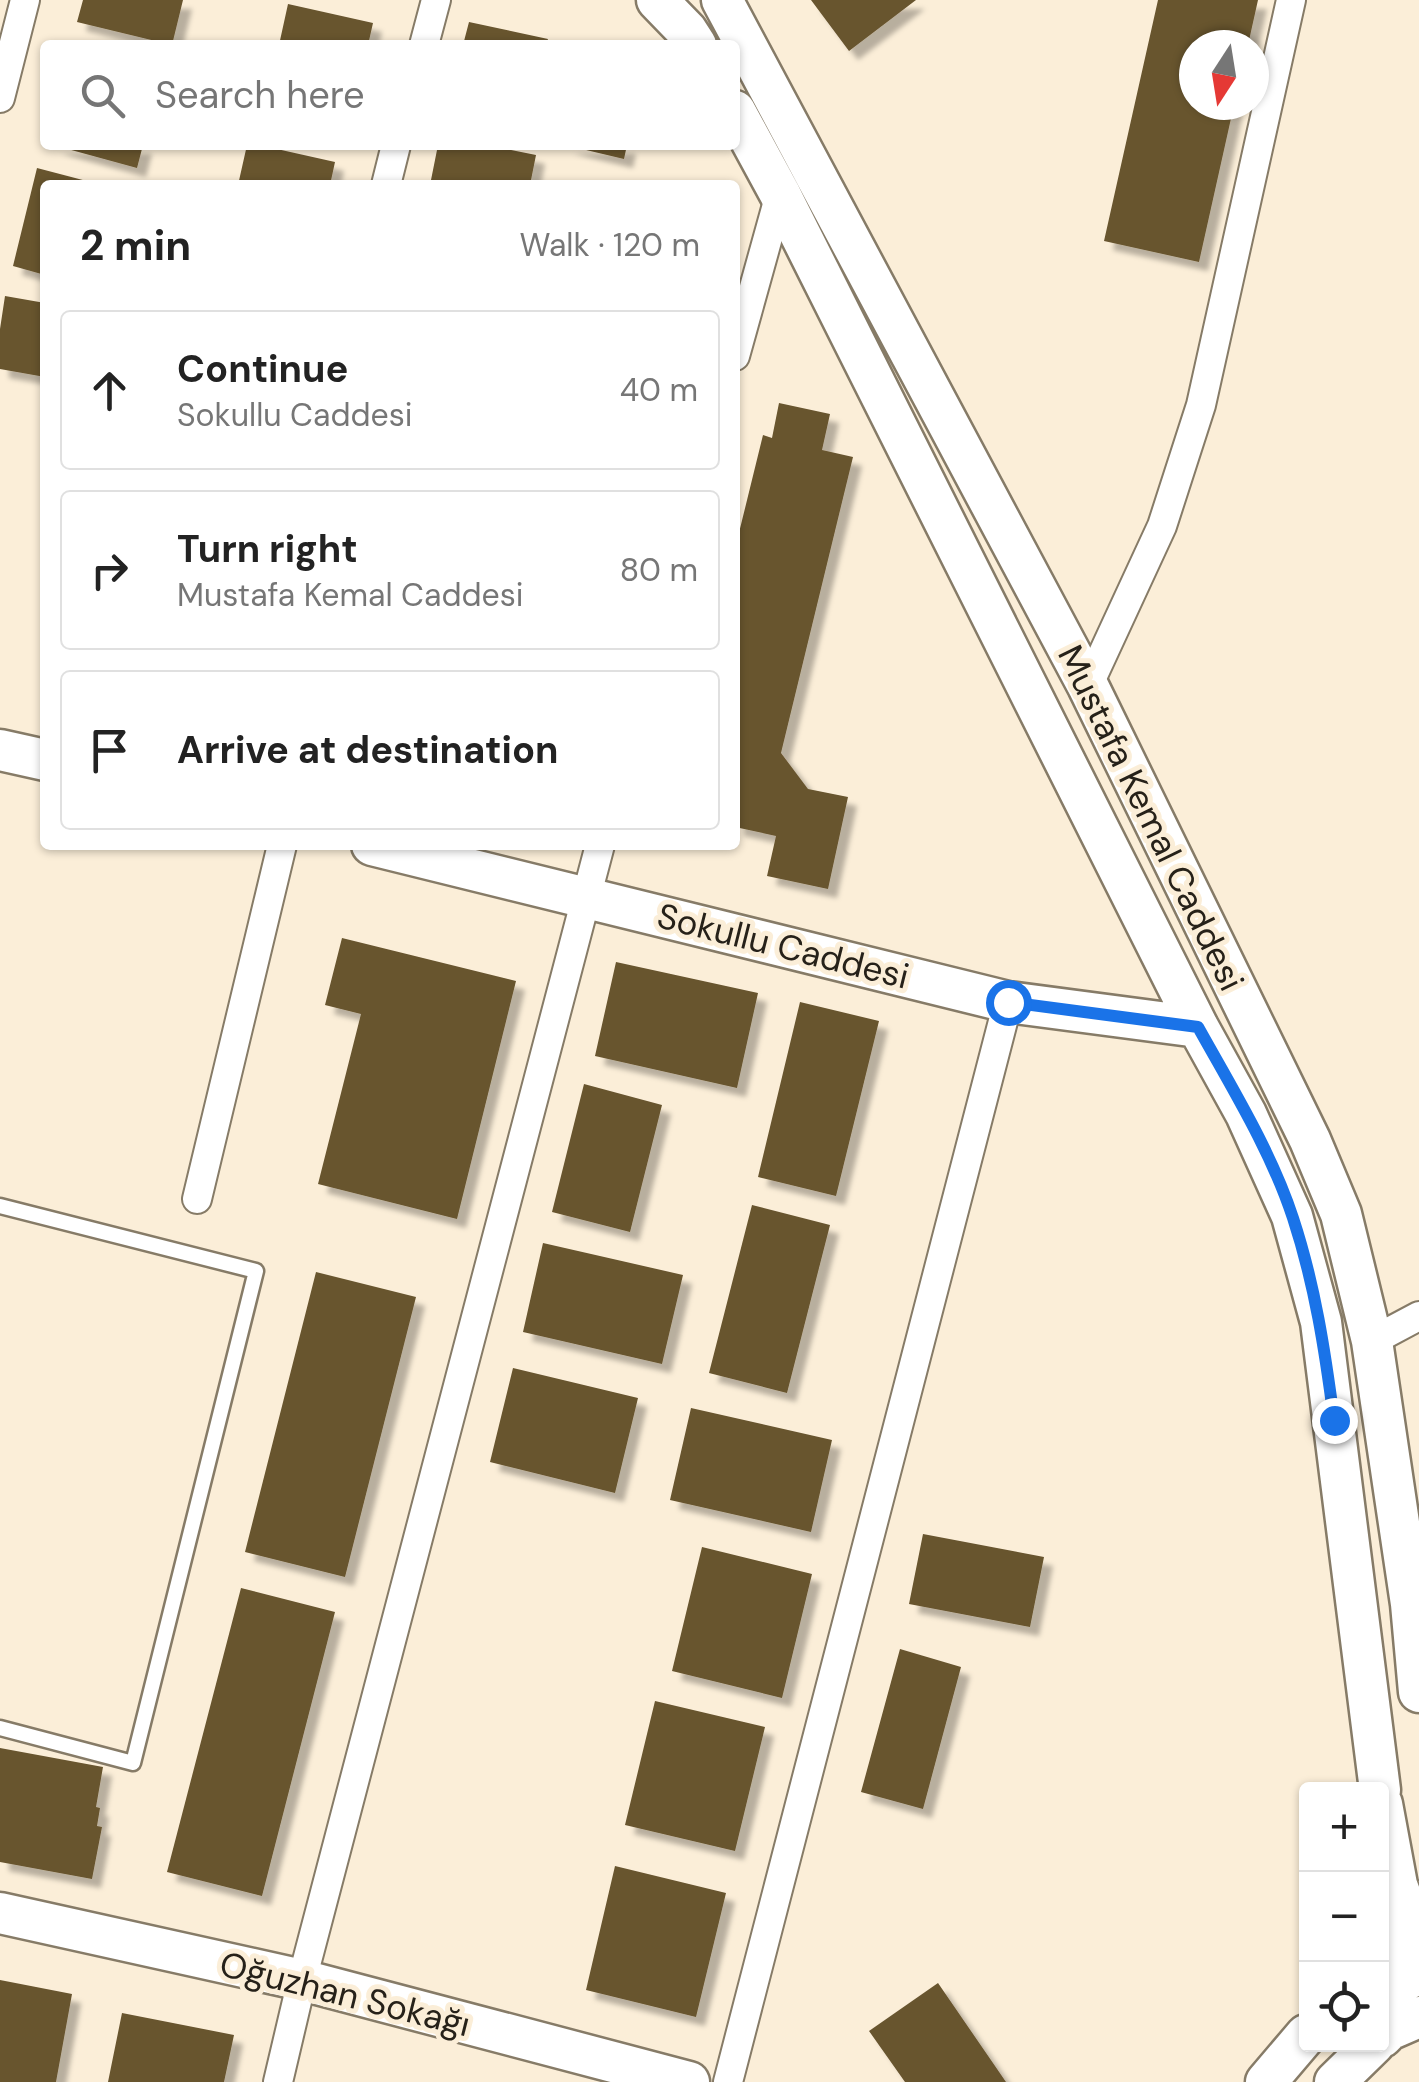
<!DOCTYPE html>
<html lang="en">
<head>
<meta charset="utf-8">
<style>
	:root { --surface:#fff; --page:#f6f6f6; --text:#222; --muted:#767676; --line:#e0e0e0 }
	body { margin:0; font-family:"DM Sans",sans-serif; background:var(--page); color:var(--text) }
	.controls { position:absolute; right:30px; bottom:30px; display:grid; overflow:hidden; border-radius:10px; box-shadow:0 2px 8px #0004 }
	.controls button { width:90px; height:90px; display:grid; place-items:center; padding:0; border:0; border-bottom:2px solid var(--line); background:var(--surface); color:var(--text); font:50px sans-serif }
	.compass { position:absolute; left:1179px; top:30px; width:90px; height:90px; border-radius:50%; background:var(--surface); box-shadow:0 2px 8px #0004; rotate:192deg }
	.stop { position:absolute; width:30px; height:30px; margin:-22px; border:8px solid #1a73e8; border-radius:50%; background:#fff }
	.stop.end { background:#1a73e8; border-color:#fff; box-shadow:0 2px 10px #0008 }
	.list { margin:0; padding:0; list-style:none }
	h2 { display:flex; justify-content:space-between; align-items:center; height:130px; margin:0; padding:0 40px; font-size:42px }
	h2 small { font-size:32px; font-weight:400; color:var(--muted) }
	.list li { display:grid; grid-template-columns:65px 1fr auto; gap:30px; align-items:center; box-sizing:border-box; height:160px; margin:0 20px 20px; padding:0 20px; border:2px solid var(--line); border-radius:10px }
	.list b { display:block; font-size:38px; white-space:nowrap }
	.list p { margin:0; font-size:32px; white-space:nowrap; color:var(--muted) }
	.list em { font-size:32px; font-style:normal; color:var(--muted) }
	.icon { flex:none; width:55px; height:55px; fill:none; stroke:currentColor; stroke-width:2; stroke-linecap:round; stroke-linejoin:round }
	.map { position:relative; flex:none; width:1419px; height:2082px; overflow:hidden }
	.search { position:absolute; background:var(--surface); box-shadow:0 2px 8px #0004; left:40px; top:40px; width:700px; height:110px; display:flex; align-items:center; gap:25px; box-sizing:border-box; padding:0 35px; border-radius:10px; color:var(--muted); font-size:38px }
	.panel { position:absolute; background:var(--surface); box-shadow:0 2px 8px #0004; left:40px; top:180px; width:700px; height:670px; border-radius:10px }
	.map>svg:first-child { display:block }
</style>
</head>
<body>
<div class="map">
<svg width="1419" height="2082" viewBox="0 0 1419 2082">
	<defs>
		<filter id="shadow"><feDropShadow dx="9" dy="9" stdDeviation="2.5" flood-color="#0004"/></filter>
	</defs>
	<rect width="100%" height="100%" fill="#fbeed8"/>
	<!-- building -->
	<path fill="#67542f" filter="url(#shadow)" d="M 83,0 L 183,0 L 172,45 L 77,22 Z
		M 811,0 L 916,0 L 849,51 Z
		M 1158,0 L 1258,0 L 1248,45 L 1194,45 L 1194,105 L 1234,105 L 1199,262 L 1104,241 Z
		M 288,4 L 373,23 L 368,45 L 279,45 Z
		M 469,22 L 548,39 L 546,45 L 463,45 Z
		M 53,145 L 143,145 L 137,168 Z
		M 247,145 L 259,145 L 335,162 L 330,185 L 238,185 Z
		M 438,145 L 486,145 L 536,155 L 530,185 L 430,185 Z
		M 565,145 L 627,145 L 624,159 Z
		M 37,168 L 98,184 L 45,185 L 45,275 L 13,266 Z
		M 5,296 L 45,303 L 45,377 L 0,369 L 0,329 Z
		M 779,403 L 830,414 L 822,450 L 853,457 L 781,753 L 808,789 L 848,797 L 828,889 L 767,876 L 776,836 L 735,827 L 735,549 L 763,435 L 772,438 Z
		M 342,938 L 516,981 L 457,1219 L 318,1184 L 361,1014 L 325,1005 Z
		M 616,962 L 758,993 L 737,1088 L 595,1056 Z
		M 800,1002 L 879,1021 L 836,1196 L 758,1177 Z
		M 584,1084 L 662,1105 L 630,1232 L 552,1212 Z
		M 752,1205 L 830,1225 L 787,1393 L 709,1373 Z
		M 543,1243 L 683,1275 L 662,1364 L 523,1332 Z
		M 316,1272 L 416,1297 L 345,1577 L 245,1552 Z
		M 513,1368 L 638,1398 L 615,1493 L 490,1462 Z
		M 691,1408 L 832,1440 L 811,1532 L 670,1500 Z
		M 923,1534 L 1044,1557 L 1030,1627 L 909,1604 Z
		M 702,1547 L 812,1574 L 782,1698 L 672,1671 Z
		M 241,1588 L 335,1612 L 262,1896 L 167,1872 Z
		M 900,1649 L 961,1667 L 923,1809 L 861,1792 Z
		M 655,1701 L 765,1727 L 735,1851 L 625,1825 Z
		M 0,1748 L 103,1767 L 96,1807 L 100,1808 L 97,1826 L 102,1827 L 92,1879 L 0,1862 Z
		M 615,1866 L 726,1893 L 696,2017 L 586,1990 Z
		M 0,1980 L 72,1994 L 56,2082 L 0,2082 Z
		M 938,1983 L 1006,2082 L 905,2082 L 869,2031 Z
		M 122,2013 L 234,2035 L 224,2082 L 108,2082 Z"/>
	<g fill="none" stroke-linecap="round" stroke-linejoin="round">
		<!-- lane casing -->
		<g stroke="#867b67" stroke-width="19">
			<path id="lane" d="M 0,1206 L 256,1271 L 133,1763 L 0,1728"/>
		</g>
		<!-- street casing -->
		<g stroke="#867b67" stroke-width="32">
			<path id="street" d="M 424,45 L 436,0
				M 0,98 L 25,0
				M 386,185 L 396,145
				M 735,356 L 780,194
				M 1088,686 L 1162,526 L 1201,405 L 1291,0
				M 197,1199 L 282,845
				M 1372,1341 L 1419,1316
				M 278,2082 L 302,1980 L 600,845
				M 728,2082 L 1008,1002"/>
		</g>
		<!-- secondary casing -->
		<g stroke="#867b67" stroke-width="45">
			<path id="secondary" d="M 657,0 L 687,31 L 696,45
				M 722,0 L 1088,686 L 1310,1140 L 1341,1214 L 1372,1341 L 1411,1604 L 1419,1692
				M 735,111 L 780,194 L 1198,1027 L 1246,1114 L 1292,1216 L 1321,1322 L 1380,1790
				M 0,750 L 45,760
				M 372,845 L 1008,1002 L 1198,1027
				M 1382,1804 L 1397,1885 L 1419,1944
				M 0,1913 L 302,1980 L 689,2082
				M 1382,1965 C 1396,1948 1393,1916 1396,1894
				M 1382,1991 L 1419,1974
				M 1382,2037 L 1389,2030 L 1419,2017
				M 1266,2082 L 1306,2035
				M 1335,2082 L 1374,2044"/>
		</g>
		<!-- lane -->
		<use href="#lane" stroke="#fff" stroke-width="14"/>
		<!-- street -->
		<use href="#street" stroke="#fff" stroke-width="28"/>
		<!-- secondary -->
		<use href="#secondary" stroke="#fff" stroke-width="40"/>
	</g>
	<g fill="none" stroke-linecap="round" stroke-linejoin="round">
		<!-- route -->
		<path stroke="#1a73e8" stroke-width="12" d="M 1008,1002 L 1198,1027 C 1232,1088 1271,1151 1293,1218 C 1315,1285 1325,1351 1334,1420"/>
	</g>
	<g text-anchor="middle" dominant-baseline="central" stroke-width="10" stroke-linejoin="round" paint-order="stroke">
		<!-- street labels -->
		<g font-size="35" fill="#262119" stroke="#fbeed8">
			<text transform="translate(1151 818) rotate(64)">Mustafa Kemal Caddesi</text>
			<text transform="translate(783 946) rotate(14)">Sokullu Caddesi</text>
			<text transform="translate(345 1994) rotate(14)">Oğuzhan Sokağı</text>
		</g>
	</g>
</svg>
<div class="controls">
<button>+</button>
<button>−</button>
<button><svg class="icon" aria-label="locate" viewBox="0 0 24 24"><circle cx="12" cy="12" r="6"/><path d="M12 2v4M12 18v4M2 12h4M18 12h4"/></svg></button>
</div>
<svg class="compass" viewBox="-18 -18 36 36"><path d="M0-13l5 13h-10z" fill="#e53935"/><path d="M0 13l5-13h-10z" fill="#767676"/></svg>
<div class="stop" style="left:1008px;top:1002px"></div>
<div class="stop end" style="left:1334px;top:1420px"></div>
<div class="search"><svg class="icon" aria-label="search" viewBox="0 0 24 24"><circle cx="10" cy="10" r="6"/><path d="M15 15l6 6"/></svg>Search here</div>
<section class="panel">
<h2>2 min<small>Walk · 120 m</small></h2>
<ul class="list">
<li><svg class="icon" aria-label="ahead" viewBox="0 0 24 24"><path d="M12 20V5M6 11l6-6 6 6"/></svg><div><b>Continue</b><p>Sokullu Caddesi</p></div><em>40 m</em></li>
<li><svg class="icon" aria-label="right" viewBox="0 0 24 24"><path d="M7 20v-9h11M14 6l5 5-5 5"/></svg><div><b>Turn right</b><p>Mustafa Kemal Caddesi</p></div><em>80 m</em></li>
<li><svg class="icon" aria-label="arrive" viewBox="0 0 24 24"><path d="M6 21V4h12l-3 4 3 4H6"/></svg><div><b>Arrive at destination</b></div></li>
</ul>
</section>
</div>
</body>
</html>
